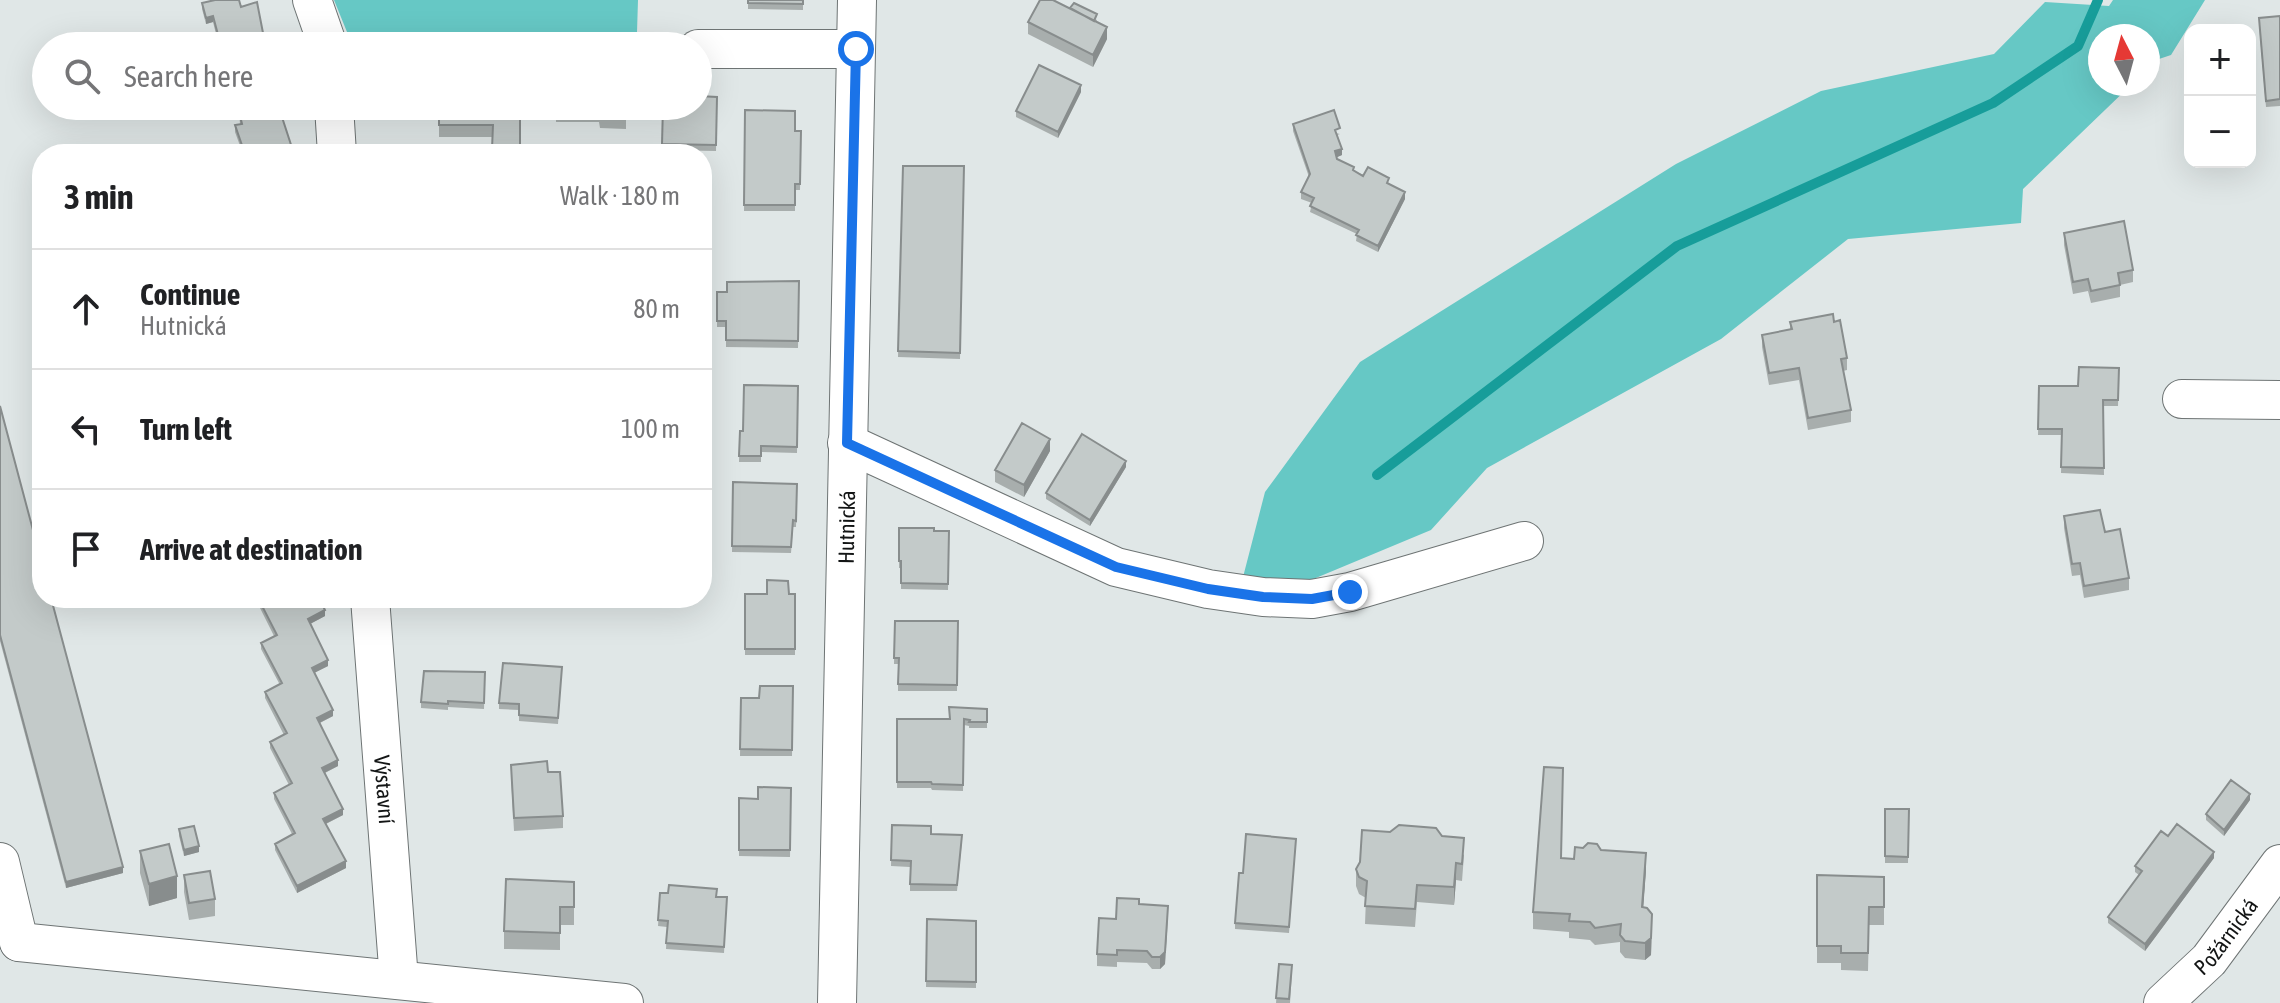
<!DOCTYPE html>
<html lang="en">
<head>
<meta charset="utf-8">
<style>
	:root { --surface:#fff; --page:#f2f2f2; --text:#202124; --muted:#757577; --line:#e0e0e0 }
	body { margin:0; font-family:"Asap Condensed",sans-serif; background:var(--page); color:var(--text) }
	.controls { position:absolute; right:24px; top:24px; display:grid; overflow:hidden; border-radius:16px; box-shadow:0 8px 32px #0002 }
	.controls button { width:72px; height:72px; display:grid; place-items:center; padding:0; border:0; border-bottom:2px solid var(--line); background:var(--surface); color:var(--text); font:40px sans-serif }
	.compass { position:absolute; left:2088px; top:24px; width:72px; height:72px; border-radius:50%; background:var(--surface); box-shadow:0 8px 32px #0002; rotate:354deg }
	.stop { position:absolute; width:24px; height:24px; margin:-18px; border:6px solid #1a73e8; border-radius:50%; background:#fff }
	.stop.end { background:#1a73e8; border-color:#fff; box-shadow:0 2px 8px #0008 }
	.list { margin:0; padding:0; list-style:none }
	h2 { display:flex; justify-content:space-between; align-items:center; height:104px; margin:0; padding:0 32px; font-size:34px }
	h2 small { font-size:26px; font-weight:400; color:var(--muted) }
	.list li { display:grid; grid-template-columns:52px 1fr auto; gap:24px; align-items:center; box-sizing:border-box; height:120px; padding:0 32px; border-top:2px solid var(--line) }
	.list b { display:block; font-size:30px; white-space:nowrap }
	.list p { margin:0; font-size:26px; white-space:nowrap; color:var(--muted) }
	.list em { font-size:26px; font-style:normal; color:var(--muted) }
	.icon { flex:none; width:44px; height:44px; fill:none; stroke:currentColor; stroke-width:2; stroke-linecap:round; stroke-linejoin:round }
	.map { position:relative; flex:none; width:2280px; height:1003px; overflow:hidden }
	.search { position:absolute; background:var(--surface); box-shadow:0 8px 32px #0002; left:32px; top:32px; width:680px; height:88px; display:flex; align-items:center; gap:20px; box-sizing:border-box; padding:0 28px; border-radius:44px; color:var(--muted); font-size:30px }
	.panel { position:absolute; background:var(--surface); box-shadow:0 8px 32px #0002; left:32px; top:144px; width:680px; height:464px; border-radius:32px }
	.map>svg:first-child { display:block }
</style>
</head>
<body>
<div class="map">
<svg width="2280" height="1003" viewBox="0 0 2280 1003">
	<rect width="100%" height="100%" fill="#e0e7e7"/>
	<!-- green -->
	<path fill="#66c8c5" d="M 334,0 L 638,0 L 637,32 L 395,38 L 347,32 Z
		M 2113,0 L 2205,0 L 2171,55 L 2156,60 L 2148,68 L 2148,36 L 2100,36 L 2100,84 L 2132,84 L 2023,189 L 2021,223 L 1848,239 L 1721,339 L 1487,468 L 1431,530 L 1311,580 L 1242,581 L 1265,492 L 1360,362 L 1676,164 L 1821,91 L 1994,54 L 2045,2 L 2109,6 Z"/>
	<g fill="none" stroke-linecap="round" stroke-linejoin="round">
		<!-- stream -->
		<path stroke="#179d9a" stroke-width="10" d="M 1377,475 L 1677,246 L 1993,103 L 2078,46 L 2098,0"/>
		<!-- minor casing -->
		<g stroke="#6e7474" stroke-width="40">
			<g id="minor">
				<path d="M 312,0 L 328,46"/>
				<path d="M 698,49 L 856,49"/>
				<path d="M 334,106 L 337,154"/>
				<path d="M 2182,399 L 2280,400"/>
				<path d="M 847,443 L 1116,567 L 1208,589 L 1263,597 L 1312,599 L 1350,592 L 1524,541"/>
				<path id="s1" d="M 370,598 L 399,980"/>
				<path d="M 0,862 L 19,942"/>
				<path d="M 19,942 L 624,1003"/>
				<path id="s2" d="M 837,1003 L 857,0"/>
				<path id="s3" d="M 2163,1003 L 2209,960 L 2280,864"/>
			</g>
		</g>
		<!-- minor -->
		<use href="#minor" stroke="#fff" stroke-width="38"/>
	</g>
	<!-- wall -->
	<path fill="#a8aead" d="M 748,0 L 803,0 L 803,10 L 748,9 Z
		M 202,3 L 264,44 L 258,46 L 219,46 L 213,22 L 206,24 L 202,9 Z
		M 1070,8 L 1097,20 L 1096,22 L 1107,39 L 1093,67 L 1028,34 L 1028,22 Z
		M 2280,16 L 2280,106 L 2266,107 L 2259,24 Z
		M 1081,92 L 1058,138 L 1016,117 L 1016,111 Z
		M 717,97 L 716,151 L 662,150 L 663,106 Z
		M 439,106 L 521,106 L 520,154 L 492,154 L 493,137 L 439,137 Z
		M 556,106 L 626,106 L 626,129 L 600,128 L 599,122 L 556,122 Z
		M 745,110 L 795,131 L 801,131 L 800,190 L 795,190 L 795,211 L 744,211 Z
		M 239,112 L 294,154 L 243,154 L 235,132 L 235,125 L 240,124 Z
		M 1293,124 L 1340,134 L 1337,135 L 1342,155 L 1337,157 L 1337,159 L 1354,171 L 1389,185 L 1405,199 L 1378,252 L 1356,241 L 1357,234 L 1310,212 L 1312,203 L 1301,199 L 1301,192 L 1309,177 L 1293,131 Z
		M 903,166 L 964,166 L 960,359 L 898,357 Z
		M 2064,233 L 2133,270 L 2133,282 L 2120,285 L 2120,297 L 2091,303 L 2088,291 L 2073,294 L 2064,245 Z
		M 799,281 L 798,348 L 726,347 L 726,327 L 717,327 L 717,292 L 727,292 Z
		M 1790,322 L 1834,322 L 1847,358 L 1847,370 L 1843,371 L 1851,410 L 1851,422 L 1808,430 L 1799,380 L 1769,385 L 1762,347 L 1762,335 L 1790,330 Z
		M 2119,368 L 2118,406 L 2103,406 L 2104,475 L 2061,473 L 2062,435 L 2038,435 L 2039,386 L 2078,386 Z
		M 798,386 L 797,453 L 761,452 L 761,462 L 739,462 L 740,431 L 743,431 Z
		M 0,406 L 123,873 L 66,888 L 0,641 Z
		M 1050,451 L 1024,497 L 995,482 L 995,470 Z
		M 1126,467 L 1090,526 L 1046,499 L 1046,493 Z
		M 733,482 L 797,484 L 796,527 L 793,527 L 791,553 L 732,552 Z
		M 2064,516 L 2105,532 L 2129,578 L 2129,590 L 2084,598 L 2080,575 L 2072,576 L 2064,528 Z
		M 899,528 L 949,531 L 948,590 L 901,589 L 901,568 L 899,568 Z
		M 745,594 L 795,594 L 795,655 L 745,655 Z
		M 255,598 L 319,598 L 325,616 L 310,624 L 328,666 L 314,673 L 333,716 L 320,723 L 338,766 L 325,773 L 343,815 L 326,824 L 346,868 L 297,893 L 275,850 L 275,844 L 292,834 L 274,799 L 274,793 L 289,785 L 270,748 L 270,742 L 284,735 L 265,698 L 265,692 L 280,685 L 261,649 L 261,643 L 274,636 Z
		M 895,621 L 958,621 L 957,691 L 898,691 L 898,664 L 894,664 Z
		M 562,667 L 558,724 L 519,721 L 519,710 L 499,709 L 499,703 Z
		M 485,672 L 484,709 L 448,707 L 448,710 L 421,708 L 421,702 Z
		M 793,686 L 792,756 L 740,756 L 741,698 L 759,698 Z
		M 987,709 L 987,728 L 969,728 L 969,726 L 964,725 L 963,791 L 932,790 L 931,788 L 897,788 L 897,719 L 950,719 Z
		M 548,772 L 563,816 L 563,828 L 514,831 L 511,777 Z
		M 791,788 L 790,857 L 739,856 L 739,798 L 758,799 Z
		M 2250,800 L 2224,836 L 2206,820 L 2206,814 Z
		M 1885,809 L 1909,809 L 1908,863 L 1885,863 Z
		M 892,825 L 962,841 L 957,891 L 910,891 L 910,867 L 891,866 Z
		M 179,829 L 199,852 L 184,856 L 179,836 Z
		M 1442,836 L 1464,855 L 1462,881 L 1456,880 L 1454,905 L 1417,902 L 1415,927 L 1365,924 L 1366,898 L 1359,894 L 1356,886 L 1356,869 Z
		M 2168,836 L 2214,858 L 2145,951 L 2108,923 L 2108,917 L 2139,875 L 2135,872 L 2135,866 Z
		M 1296,839 L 1289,933 L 1235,929 L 1235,923 Z
		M 1601,850 L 1646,870 L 1643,907 L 1652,931 L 1651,955 L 1645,960 L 1625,958 L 1620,952 L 1620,942 L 1595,945 L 1590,940 L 1569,938 L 1569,932 L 1533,929 L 1533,912 L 1561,858 L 1574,859 Z
		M 140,851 L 177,898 L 149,906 L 140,873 Z
		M 184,875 L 215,899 L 215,916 L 189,920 L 184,892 Z
		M 1817,875 L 1884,877 L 1884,925 L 1869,925 L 1868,971 L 1841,970 L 1841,963 L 1817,963 Z
		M 574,882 L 574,925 L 560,925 L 560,950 L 504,949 L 504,931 Z
		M 660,893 L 727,897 L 724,953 L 666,949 L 667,927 L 658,926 Z
		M 1139,904 L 1168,918 L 1165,964 L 1160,969 L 1152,969 L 1147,963 L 1117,962 L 1117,967 L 1097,966 L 1097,954 L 1116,919 Z
		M 927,919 L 976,921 L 976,988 L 926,987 Z
		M 1279,964 L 1292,972 L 1290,1003 L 1276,1003 Z"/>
	<!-- shaded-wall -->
	<path fill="#888d8d" d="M 213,16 L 213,22 L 206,24 L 206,18 Z
		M 1107,27 L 1107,39 L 1093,67 L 1093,55 Z
		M 264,38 L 264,44 L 258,46 L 236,46 Z
		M 1081,85 L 1081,92 L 1058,138 L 1058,132 Z
		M 1342,149 L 1342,155 L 1335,158 L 1335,151 Z
		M 1405,192 L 1405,199 L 1378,252 L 1378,246 Z
		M 1050,439 L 1050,451 L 1024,497 L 1024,485 Z
		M 1126,461 L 1126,467 L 1090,526 L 1090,520 Z
		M 325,610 L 325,616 L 308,625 L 308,619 Z
		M 328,660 L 328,666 L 312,674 L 312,668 Z
		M 333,710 L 333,716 L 317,724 L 317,718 Z
		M 338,760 L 338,766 L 322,774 L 322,768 Z
		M 2250,794 L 2250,800 L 2224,836 L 2224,830 Z
		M 343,809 L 343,815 L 323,825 L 323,819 Z
		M 199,846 L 199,852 L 184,856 L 184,850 Z
		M 2214,852 L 2214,858 L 2145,951 L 2145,944 Z
		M 1646,853 L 1646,870 L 1642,925 L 1642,907 Z
		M 346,861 L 346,868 L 297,893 L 297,886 Z
		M 1456,863 L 1456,880 L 1454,905 L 1454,887 Z
		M 123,867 L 123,873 L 66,888 L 66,882 Z
		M 177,876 L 177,898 L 149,906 L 149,884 Z
		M 1168,906 L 1165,964 L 1160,969 L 1160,957 Z
		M 1652,914 L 1651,955 L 1645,960 L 1645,943 Z"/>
	<!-- building -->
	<path fill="#c3cac9" stroke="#888d8d" stroke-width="2" d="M 215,0 L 239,0 L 241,7 L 257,2 L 264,38 L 236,46 L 221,46 L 213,16 L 206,18 L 202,3 Z
		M 748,0 L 803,0 L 803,4 L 748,3 Z
		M 1040,0 L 1053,0 L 1107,27 L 1093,55 L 1028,22 Z
		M 1074,3 L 1097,14 L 1094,21 L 1070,8 Z
		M 2280,16 L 2280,99 L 2266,101 L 2259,18 Z
		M 1039,65 L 1081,85 L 1058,132 L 1016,111 Z
		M 698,96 L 717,97 L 716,145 L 662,144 L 663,106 L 698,106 Z
		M 258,106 L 262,117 L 280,111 L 294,154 L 245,154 L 235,125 L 242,124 L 239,112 Z
		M 439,106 L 520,106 L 520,151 L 492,149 L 493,125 L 439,125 Z
		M 556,106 L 626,106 L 626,117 L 600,116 L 599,110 L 556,110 Z
		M 745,110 L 795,111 L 795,131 L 801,131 L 800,184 L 795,184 L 795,205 L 744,205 Z
		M 1334,110 L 1340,128 L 1335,130 L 1342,149 L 1335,151 L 1337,159 L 1354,167 L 1353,170 L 1363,176 L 1368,167 L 1389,178 L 1387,183 L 1405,192 L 1378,246 L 1356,235 L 1359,230 L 1310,206 L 1314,198 L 1301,192 L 1310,174 L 1293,124 Z
		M 903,166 L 964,166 L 960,353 L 898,351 Z
		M 2124,221 L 2133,270 L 2118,273 L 2120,285 L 2091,291 L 2088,279 L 2073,282 L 2064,233 Z
		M 799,281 L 798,341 L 726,340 L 726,321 L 717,321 L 717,292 L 727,292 L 727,282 Z
		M 1833,314 L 1834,322 L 1840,320 L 1847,358 L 1841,359 L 1851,410 L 1808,418 L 1799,368 L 1769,373 L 1762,335 L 1792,329 L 1790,322 Z
		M 2079,367 L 2119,368 L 2118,400 L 2103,400 L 2104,468 L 2061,467 L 2062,429 L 2038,429 L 2039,386 L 2078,386 Z
		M 744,385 L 798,386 L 797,447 L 761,446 L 761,456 L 739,456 L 740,431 L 743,431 Z
		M 0,406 L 42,564 L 42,598 L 51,598 L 123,867 L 66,882 L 0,635 Z
		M 1022,423 L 1050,439 L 1024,485 L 995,470 Z
		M 1082,434 L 1126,461 L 1090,520 L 1046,493 Z
		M 733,482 L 797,484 L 796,521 L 793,520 L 791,547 L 732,546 Z
		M 2100,510 L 2105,532 L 2120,529 L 2129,578 L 2084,586 L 2080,563 L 2072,564 L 2064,516 Z
		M 899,528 L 934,528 L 934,531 L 949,531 L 948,584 L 901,583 L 901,561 L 899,561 Z
		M 767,580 L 788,581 L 789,594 L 795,594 L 795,649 L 745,649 L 745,594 L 767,594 Z
		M 258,598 L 319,598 L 325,610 L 308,619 L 328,660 L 312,668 L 333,710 L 317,718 L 338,760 L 322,768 L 343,809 L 323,819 L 346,861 L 297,886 L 275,844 L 295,833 L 274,793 L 292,783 L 270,742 L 287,733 L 265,692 L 282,683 L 261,643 L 277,635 Z
		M 895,621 L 958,621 L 957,685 L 898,684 L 899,658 L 894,658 Z
		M 503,663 L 562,667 L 558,718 L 519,715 L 519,704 L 499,703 Z
		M 424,671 L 485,672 L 484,703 L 448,701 L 448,704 L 421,702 Z
		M 760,686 L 793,686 L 792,750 L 740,749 L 741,698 L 759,698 Z
		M 949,707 L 987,709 L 987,722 L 969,722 L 970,720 L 964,719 L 963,785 L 932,784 L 931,782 L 897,782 L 897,719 L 950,719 Z
		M 547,761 L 548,772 L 560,772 L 563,816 L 514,818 L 511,765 Z
		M 1544,767 L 1563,768 L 1561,858 L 1574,859 L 1575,847 L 1583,848 L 1588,843 L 1597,844 L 1601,850 L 1646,853 L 1642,907 L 1647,908 L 1652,914 L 1651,938 L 1645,943 L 1625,941 L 1620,935 L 1621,924 L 1595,928 L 1590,922 L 1569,921 L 1570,914 L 1533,912 Z
		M 2231,780 L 2250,794 L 2224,830 L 2206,814 Z
		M 758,787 L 791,788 L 790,850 L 739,850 L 739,798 L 758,799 Z
		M 1885,809 L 1909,809 L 1908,857 L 1885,856 Z
		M 2177,824 L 2214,852 L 2145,944 L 2108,917 L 2142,871 L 2135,866 L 2161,831 L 2168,836 Z
		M 892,825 L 931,826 L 931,834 L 962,835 L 957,885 L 910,884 L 911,861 L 891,860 Z
		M 1399,825 L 1436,828 L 1442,836 L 1464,838 L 1462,864 L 1456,863 L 1454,887 L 1417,885 L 1415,909 L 1365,906 L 1367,881 L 1359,877 L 1356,869 L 1360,862 L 1362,830 L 1390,832 Z
		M 194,826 L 199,846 L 184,850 L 179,829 Z
		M 1246,834 L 1296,839 L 1289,927 L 1235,923 L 1239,873 L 1243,873 Z
		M 169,844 L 177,876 L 149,884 L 140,851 Z
		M 210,871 L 215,899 L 189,903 L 184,875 Z
		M 1817,875 L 1884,877 L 1884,907 L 1869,907 L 1868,953 L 1841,953 L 1841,946 L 1817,946 Z
		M 506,879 L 574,882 L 574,907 L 560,907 L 560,933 L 504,931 Z
		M 669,885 L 717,889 L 716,897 L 727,897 L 724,947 L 666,943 L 668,921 L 658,920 L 660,893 L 668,893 Z
		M 1117,898 L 1139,899 L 1139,904 L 1168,906 L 1165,952 L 1160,957 L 1152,957 L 1147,951 L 1117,950 L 1117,955 L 1097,954 L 1099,918 L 1116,919 Z
		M 927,919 L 976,921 L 976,982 L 926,981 Z
		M 1279,964 L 1292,965 L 1289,999 L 1276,998 Z"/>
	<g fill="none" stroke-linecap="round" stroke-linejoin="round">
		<!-- route -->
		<path stroke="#1a73e8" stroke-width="10" d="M 856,49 L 847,443 L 1116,567 L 1208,589 L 1263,597 L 1312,599 L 1350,592"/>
	</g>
	<g text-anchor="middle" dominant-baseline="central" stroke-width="8" stroke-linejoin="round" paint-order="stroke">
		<!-- street labels -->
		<g font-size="22" fill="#131515" stroke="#e0e7e7">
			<text stroke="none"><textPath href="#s2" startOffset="476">Hutnická</textPath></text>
			<text stroke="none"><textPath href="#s1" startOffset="192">Výstavní</textPath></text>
			<text stroke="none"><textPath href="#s3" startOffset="92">Požárnická</textPath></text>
		</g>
	</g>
</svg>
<div class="controls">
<button>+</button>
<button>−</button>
</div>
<svg class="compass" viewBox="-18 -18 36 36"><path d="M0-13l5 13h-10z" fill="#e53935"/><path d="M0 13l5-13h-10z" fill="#757577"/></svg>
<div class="stop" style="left:856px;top:49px"></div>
<div class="stop end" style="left:1350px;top:592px"></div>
<div class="search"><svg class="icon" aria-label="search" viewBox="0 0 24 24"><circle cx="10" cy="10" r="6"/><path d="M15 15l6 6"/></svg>Search here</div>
<section class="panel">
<h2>3 min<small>Walk · 180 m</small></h2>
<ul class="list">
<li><svg class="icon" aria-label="ahead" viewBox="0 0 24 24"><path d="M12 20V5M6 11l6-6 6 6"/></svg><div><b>Continue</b><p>Hutnická</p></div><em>80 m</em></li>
<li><svg class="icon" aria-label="left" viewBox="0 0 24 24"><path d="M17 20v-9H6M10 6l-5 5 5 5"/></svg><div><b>Turn left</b></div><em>100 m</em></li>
<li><svg class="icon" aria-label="arrive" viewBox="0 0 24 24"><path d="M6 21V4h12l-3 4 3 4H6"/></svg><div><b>Arrive at destination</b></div></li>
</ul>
</section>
</div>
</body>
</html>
